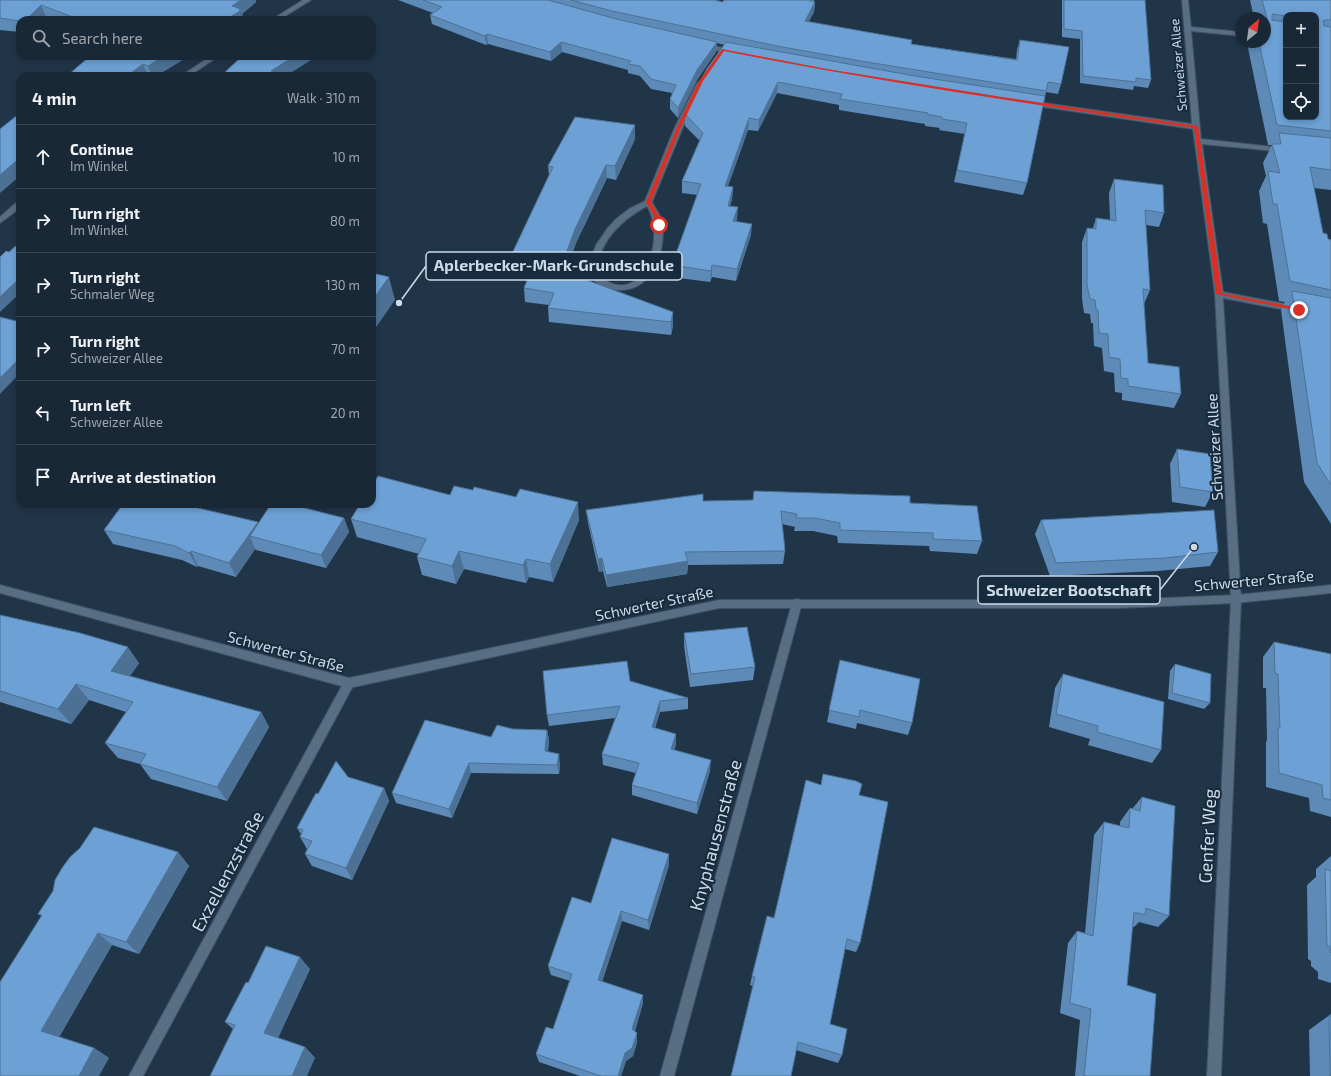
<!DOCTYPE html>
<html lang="en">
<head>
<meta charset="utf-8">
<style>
	:root { --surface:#192837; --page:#22303f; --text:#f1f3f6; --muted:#9fa6ad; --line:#374452 }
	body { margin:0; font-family:"Exo 2",sans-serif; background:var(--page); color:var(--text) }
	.controls { position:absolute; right:12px; top:12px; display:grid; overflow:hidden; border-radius:8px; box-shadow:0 2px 6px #0003 }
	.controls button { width:36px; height:36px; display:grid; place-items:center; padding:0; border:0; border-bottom:1px solid var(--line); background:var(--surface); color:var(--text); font:20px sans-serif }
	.compass { position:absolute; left:1235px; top:12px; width:36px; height:36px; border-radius:50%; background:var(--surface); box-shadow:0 2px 6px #0003; rotate:29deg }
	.stop { position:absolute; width:12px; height:12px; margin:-9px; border:3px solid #d93025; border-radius:50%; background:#fff }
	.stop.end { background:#d93025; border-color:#fff; box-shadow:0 1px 4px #0008 }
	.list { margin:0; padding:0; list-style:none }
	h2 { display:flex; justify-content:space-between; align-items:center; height:52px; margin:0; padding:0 16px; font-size:17px }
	h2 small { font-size:13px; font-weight:400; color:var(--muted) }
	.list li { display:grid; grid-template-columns:26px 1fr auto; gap:12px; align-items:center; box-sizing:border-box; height:64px; padding:0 16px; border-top:1px solid var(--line) }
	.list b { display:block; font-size:15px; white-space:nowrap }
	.list p { margin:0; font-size:13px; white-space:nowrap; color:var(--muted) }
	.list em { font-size:13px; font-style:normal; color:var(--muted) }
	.icon { flex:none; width:22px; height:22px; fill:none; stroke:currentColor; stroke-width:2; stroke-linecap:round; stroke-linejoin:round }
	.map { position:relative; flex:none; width:1331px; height:1076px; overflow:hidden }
	.search { position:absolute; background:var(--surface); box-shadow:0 2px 6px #0003; left:16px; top:16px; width:360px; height:44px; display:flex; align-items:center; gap:10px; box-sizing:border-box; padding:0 14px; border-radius:12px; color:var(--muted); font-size:15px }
	.panel { position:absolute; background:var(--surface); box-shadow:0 2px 6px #0003; left:16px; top:72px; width:360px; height:436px; border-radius:12px }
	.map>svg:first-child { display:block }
</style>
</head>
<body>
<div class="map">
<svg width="1331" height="1076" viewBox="0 0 1331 1076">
	<rect width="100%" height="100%" fill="#213549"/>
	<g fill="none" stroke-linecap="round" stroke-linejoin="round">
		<!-- minor casing -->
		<g stroke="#3f5162" stroke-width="2">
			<path id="minor" d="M 303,0 L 311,0 L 279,20 L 271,20 Z
				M 1182,0 L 1188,0 L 1191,27 L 1241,32 L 1241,36 L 1191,31 L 1201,139 L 1284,148 L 1288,150 L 1284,152 L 1202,144 L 1223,292 L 1296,306 L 1300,309 L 1296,312 L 1223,298 L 1241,599 L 1221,1076 L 1207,1076 L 1231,599 L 1215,294 L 1193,129 L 1030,105 L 1026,103 L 1030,101 L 1192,124 Z
				M 703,44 L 734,50 L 737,52 L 734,54 L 701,47 L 701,45 Z
				M 211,56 L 219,56 L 189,76 L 181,76 Z
				M 700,81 L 703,83 L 683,127 L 652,202 C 655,208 660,214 662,221 C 667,252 651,297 612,289 C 603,287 595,283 589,275 L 589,265 L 596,245 L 607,229 L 616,219 L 629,209 L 645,201 L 675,127 L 697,83 ZM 647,206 C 668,241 640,313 597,274 C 597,243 621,220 647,206 Z
				M 17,202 L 20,202 L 20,208 L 0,223 L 0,217 Z
				M 797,599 L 801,600 L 802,603 L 674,1076 L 660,1076 L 792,603 L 793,600 Z
				M 349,678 L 353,680 L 354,683 L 353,686 L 143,1076 L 129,1076 L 345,680 Z"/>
		</g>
		<!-- tertiary casing -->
		<g stroke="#3f5162" stroke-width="2">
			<path id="tertiary" d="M 0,585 L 349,678 L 719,600 L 1118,600 L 1236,595 L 1331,585 L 1331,593 L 1236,603 L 1118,608 L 719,608 L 349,688 L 0,593 Z"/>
		</g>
		<!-- minor -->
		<use href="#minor" fill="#586e84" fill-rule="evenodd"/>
		<!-- tertiary -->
		<use href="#tertiary" fill="#586e84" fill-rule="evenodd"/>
	</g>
	<!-- wall -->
	<path fill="#5e8ab7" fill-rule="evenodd" d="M 0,0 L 256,2 L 242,14 L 244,20 L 53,20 L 46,17 L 44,20 L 20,20 L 20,32 L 0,30 Z
		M 398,0 L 714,0 L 723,2 L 724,0 L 814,0 L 814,2 L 815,2 L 814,12 L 808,22 L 912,40 L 911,44 L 1016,59 L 1017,50 L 1020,40 L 1061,84 L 1058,94 L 1046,92 L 1027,183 L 1023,195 L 954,182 L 965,134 L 939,130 L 940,128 L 925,126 L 925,124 L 839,110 L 839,105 L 777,93 L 758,131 L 748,130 L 728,186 L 733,187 L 732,199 L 730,206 L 737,219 L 736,221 L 751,235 L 736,281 L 712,277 L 710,282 L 671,277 L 672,265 L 697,195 L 682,193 L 682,181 L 700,141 L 685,126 L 685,114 L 725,45 L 717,43 L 716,52 L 697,80 L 678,118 L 670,109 L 670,99 L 672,93 L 651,89 L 640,76 L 628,73 L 628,70 L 562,52 L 551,61 L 488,44 L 486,45 L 432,24 L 430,15 L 433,13 Z
		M 1062,0 L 1145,0 L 1151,80 L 1148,88 L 1134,86 L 1133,90 L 1080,83 L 1080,39 L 1062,37 Z
		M 1250,0 L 1331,0 L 1331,190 L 1314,188 L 1323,233 L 1328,239 L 1331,240 L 1331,524 L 1304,482 L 1281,310 L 1285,302 L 1279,301 L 1267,224 L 1263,223 L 1259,191 L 1266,176 L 1263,163 L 1272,145 L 1268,145 L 1247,43 L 1247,42 L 1265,42 L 1265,18 L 1254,18 ZM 1286,15 L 1316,15 L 1286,117 Z
		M 90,56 L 189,56 L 156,76 L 67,76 Z
		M 635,139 L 616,180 L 607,178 L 576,243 L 565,272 L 673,312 L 673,326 L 671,335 L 549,322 L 548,308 L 549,305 L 525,302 L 524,288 L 529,276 L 510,273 L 509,260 L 549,175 L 548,166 Z
		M 1114,179 L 1164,213 L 1159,227 L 1146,225 L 1150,290 L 1144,304 L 1148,363 L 1181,394 L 1174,408 L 1122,400 L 1122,393 L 1115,392 L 1114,373 L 1104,371 L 1102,348 L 1094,346 L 1093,323 L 1091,323 L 1090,314 L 1084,313 L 1082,299 L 1082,242 L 1087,228 L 1093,228 L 1096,218 L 1110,221 L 1109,193 Z
		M 1177,449 L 1213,492 L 1205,507 L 1172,502 L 1170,464 Z
		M 450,495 L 579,520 L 553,582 L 529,577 L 526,583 L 464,569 L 456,584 L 422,575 L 417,557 L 419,554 L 357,537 L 351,519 Z
		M 703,501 L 910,503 L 982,541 L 977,554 L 930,551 L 929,546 L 838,543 L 837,536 L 813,531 L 794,531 L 795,527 L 782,524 L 785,551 L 783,564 L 688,565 L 687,574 L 607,587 L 603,571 L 599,572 L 588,523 L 586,510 Z
		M 344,518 L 349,532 L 326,568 L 256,550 L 255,549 L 236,577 L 198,566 L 197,567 L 182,560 L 113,544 L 104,530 L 258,522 L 258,523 Z
		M 1041,520 L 1218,552 L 1210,566 L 1158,571 L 1050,576 L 1035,534 Z
		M 0,615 L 139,663 L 130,676 L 261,712 L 269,727 L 227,801 L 151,779 L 140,764 L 118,758 L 105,743 L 126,712 L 89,700 L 71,724 L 0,702 Z
		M 684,633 L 755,667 L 753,680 L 690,687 L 684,646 Z
		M 1274,642 L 1331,654 L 1331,817 L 1310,811 L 1309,798 L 1266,787 L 1266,742 L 1267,740 L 1266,688 L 1263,688 L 1263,657 Z
		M 840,660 L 912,723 L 908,735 L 857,723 L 856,729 L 827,722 Z
		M 1175,664 L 1210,703 L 1204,709 L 1168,699 L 1170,671 Z
		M 1063,674 L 1161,750 L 1152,763 L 1088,745 L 1090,739 L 1049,727 L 1055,688 Z
		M 630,681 L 688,698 L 688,709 L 660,712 L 655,728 L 676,745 L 674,750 L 710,771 L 697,814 L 632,795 L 632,785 L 636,773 L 603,765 L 602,754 L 615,718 L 549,726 L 547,715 Z
		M 513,729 L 547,730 L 549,740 L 548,752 L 560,764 L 559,774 L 471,773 L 452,818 L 396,803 L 392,793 L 491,737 Z
		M 348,777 L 384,788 L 389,801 L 352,880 L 312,866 L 305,854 L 307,849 L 300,837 L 301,834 L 297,828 L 318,794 Z
		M 821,785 L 859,795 L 860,943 L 856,952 L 845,949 L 830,1024 L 842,1055 L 838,1063 L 796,1050 L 753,986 L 750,985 L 752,976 L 774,918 Z
		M 1142,797 L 1169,916 L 1158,927 L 1139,922 L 1134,927 L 1132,927 L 1127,985 L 1150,1076 L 1075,1076 L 1080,1020 L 1060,1013 L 1068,943 L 1077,931 L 1085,933 L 1094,835 L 1104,822 L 1120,826 L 1120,822 L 1130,808 L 1132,809 Z
		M 178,852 L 189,866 L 139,954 L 112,945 L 59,1037 L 94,1048 L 109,1058 L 0,1076 L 41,916 L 38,914 Z
		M 669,854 L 669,865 L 649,930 L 622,921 L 602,982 L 643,995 L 643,1003 L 635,1031 L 637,1033 L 637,1042 L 633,1056 L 626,1061 L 621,1076 L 580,1076 L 539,1062 L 536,1054 L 553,1029 L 570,981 L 551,975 L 548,966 L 591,903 Z
		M 1331,856 L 1331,983 L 1318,979 L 1318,972 L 1311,966 L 1311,961 L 1308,959 L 1307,885 L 1316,877 L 1316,869 Z
		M 310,969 L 278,1038 L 305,1047 L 315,1058 L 233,1029 L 225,1022 L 248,983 Z
		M 1331,1014 L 1331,1076 L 1310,1076 L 1309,1030 Z"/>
	<!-- shaded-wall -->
	<path fill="#4c7195" d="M 241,0 L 256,0 L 256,2 L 242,14 L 244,20 L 225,20 L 232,6 Z
		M 815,2 L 814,12 L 804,31 L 805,21 Z
		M 41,5 L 46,17 L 44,20 L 26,20 Z
		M 487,34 L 488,44 L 486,45 L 485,36 Z
		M 561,42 L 562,52 L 551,61 L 550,52 Z
		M 717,42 L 716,52 L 697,80 L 678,118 L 678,108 L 697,70 Z
		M 164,56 L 189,56 L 156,76 L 152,76 L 148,66 Z
		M 295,56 L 310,56 L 311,60 L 289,74 L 290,76 L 287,76 L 271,71 Z
		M 143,64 L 148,76 L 127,76 Z
		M 778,82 L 777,93 L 758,131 L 759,120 Z
		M 749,118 L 748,130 L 724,197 L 725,186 Z
		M 635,125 L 635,139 L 616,180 L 615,166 Z
		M 20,158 L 20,176 L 0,193 L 0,175 Z
		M 606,165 L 607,178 L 576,243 L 561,284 L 560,270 L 575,229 Z
		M 733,187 L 732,199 L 727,218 L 728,206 Z
		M 738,207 L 737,219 L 733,232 L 733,221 Z
		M 752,224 L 751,235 L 736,281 L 737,269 Z
		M 712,265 L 712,277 L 710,282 L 711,271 Z
		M 389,277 L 395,300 L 372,333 L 372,301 Z
		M 20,278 L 20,293 L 0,312 L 0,297 Z
		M 673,312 L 673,326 L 671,335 L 671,322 Z
		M 20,358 L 20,373 L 0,394 L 0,378 Z
		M 578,502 L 579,520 L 553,582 L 550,564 Z
		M 344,518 L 349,532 L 326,568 L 321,555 Z
		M 258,522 L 264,536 L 250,536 L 255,549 L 236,577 L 229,563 Z
		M 191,551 L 198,566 L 197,567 L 189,553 Z
		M 459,551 L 464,569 L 456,584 L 452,566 Z
		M 602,558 L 603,571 L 599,572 L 598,559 Z
		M 526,559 L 529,577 L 526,583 L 523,565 Z
		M 688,561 L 687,574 L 607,587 L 606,575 Z
		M 128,647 L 139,663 L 122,687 L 111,671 Z
		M 76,684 L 89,700 L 71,724 L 58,709 Z
		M 660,701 L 660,712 L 652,738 L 652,727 Z
		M 261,712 L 269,727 L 227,801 L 217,787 Z
		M 547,730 L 549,740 L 547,761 L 545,751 Z
		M 676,734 L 676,745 L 671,760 L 671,749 Z
		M 559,754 L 560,764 L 559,774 L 557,765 Z
		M 711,760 L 710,771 L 697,814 L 697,803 Z
		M 469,763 L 471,773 L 452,818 L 449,809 Z
		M 384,788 L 389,801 L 352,880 L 346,868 Z
		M 178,852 L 189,866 L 139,954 L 126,942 Z
		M 669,854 L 669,865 L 649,930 L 648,920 Z
		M 621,911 L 622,921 L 599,989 L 598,980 Z
		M 98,933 L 112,945 L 57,1041 L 41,1031 Z
		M 300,957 L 310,969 L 275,1044 L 264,1033 Z
		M 643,995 L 643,1003 L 633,1037 L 632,1029 Z
		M 637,1033 L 637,1042 L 633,1056 L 626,1061 L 621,1076 L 618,1076 L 625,1053 Z
		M 305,1047 L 315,1058 L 307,1076 L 292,1076 Z
		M 94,1048 L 109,1058 L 99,1076 L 79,1076 Z"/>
	<!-- building -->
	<path fill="#6da1d5" stroke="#4c7195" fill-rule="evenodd" d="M 0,0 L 241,0 L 232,6 L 241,9 L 239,10 L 240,11 L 225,20 L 81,20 L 41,5 L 26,20 L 20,20 L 20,21 L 0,18 Z
		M 423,0 L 548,0 L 616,19 L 717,42 L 697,70 L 678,108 L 670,99 L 676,85 L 651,79 L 640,66 L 628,64 L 631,61 L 561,42 L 550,52 L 487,34 L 485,36 L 430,15 L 442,7 Z
		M 571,0 L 714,0 L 723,2 L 724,0 L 811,0 L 810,1 L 815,2 L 805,21 L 912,40 L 911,44 L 1017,60 L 1020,40 L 1069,47 L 1061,84 L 1048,82 L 1046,91 L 861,61 L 777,46 L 612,11 Z
		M 1064,0 L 1145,0 L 1151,80 L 1136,78 L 1136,82 L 1083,76 L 1082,31 L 1064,29 Z
		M 1262,0 L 1331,0 L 1331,20 L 1325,20 L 1323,21 L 1324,26 L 1331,27 L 1331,131 L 1277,125 L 1259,42 L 1265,42 L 1265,25 L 1269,25 ZM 1273,14 L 1286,16 L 1316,15 L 1316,117 L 1286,117 L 1286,22 L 1272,20 L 1272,15 Z
		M 726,42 L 915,76 L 1045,96 L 1027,183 L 957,170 L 967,123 L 942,119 L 942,117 L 927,114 L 928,113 L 840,99 L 842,94 L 778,82 L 759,120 L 749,118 L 725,186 L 733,187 L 728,206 L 738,207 L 733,221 L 752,224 L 737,269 L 712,265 L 711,271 L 672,265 L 701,184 L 682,181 L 703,133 L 685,114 L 706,70 Z
		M 90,56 L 164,56 L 148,66 L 143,64 L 127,76 L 67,76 Z
		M 242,56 L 295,56 L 271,71 L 289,74 L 287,76 L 221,76 Z
		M 20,113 L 20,158 L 0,175 L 0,129 Z
		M 575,117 L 635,125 L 615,166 L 606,165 L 575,229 L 560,270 L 673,312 L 671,322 L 548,308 L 554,293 L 524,288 L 534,263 L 509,260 L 553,167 L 548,166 Z
		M 1279,133 L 1331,138 L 1331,170 L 1310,167 L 1323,233 L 1327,234 L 1328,239 L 1331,240 L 1331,290 L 1290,281 L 1277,204 L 1273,204 L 1268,171 L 1280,173 L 1272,144 L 1281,144 Z
		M 1114,179 L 1163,185 L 1164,213 L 1145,210 L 1150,290 L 1143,289 L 1148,363 L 1179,367 L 1181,394 L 1128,386 L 1128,379 L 1121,378 L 1120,359 L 1109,357 L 1108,334 L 1099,333 L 1098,310 L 1096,309 L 1095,300 L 1090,299 L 1087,285 L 1087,228 L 1096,229 L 1096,218 L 1116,221 Z
		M 20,242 L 20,278 L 0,297 L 0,257 L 6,251 L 9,252 Z
		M 372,273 L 389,277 L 372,301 Z
		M 1292,291 L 1331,298 L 1331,485 L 1317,463 Z
		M 0,317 L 20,322 L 20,358 L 0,378 Z
		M 1177,449 L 1210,454 L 1213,492 L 1180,487 Z
		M 378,476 L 450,495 L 454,486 L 473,490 L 474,487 L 516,497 L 520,489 L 578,502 L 550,564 L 526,559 L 523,565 L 459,551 L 452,566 L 417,557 L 426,539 L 351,519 L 360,504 L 372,504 L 372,486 Z
		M 754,491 L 910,496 L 910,503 L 977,506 L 982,541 L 933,539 L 933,533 L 840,530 L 840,523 L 815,518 L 796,518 L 797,514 L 781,511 L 785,551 L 685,552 L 688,561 L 606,575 L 602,558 L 598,559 L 586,510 L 703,494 L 703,501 L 753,500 Z
		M 123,504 L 181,504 L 258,522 L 229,563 L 191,551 L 189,553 L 175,546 L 104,530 Z
		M 271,504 L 289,504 L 344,518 L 321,555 L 250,536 Z
		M 1214,510 L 1218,552 L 1165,558 L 1056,563 L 1041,520 Z
		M 0,615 L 80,633 L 128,647 L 111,671 L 261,712 L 217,787 L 140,764 L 146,754 L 105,743 L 133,702 L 76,684 L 58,709 L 0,691 Z
		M 747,627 L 755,667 L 691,674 L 684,633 Z
		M 1274,642 L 1331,654 L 1331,800 L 1323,798 L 1322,785 L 1279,773 L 1278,728 L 1280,728 L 1278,674 L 1275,673 Z
		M 840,660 L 920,679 L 912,723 L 860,710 L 859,717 L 829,710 Z
		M 627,661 L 630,681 L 688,698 L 660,701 L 652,727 L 676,734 L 671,749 L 711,760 L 697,803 L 632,785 L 639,763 L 602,754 L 620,706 L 547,715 L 543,671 Z
		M 1175,664 L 1211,674 L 1210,703 L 1172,693 Z
		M 1063,674 L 1164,702 L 1161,750 L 1097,732 L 1098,726 L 1056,714 Z
		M 425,720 L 491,737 L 497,725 L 513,729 L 547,730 L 545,751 L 559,754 L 557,765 L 469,763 L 449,809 L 392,793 Z
		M 336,761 L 348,777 L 384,788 L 346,868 L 305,854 L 312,841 L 300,837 L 303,830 L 297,828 L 316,793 L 318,794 Z
		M 823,774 L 856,781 L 862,784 L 859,795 L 888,802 L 871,891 L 860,943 L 847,939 L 830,1024 L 847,1029 L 842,1055 L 798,1042 L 791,1076 L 731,1076 L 755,977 L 752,976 L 767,916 L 774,918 L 806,780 L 821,785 Z
		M 1142,797 L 1175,806 L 1169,916 L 1146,908 L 1145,915 L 1134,912 L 1127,985 L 1156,994 L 1150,1076 L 1084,1076 L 1091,1009 L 1070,1003 L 1077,931 L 1093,936 L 1104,822 L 1129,828 L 1130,808 L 1140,811 Z
		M 94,827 L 178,852 L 126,942 L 98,933 L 41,1031 L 94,1048 L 79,1076 L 0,1076 L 0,982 L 42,915 L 38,914 L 53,891 L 55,880 L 62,868 L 70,857 L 80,848 Z
		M 612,838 L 669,854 L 648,920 L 621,911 L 598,980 L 643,995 L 632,1029 L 637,1033 L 632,1048 L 625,1053 L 618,1076 L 601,1076 L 536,1054 L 546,1027 L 553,1029 L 572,974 L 548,966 L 563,923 L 572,897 L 591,903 Z
		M 1325,869 L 1331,871 L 1331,953 L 1330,952 L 1330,947 L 1327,945 Z
		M 266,946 L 300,957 L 264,1033 L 305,1047 L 292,1076 L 210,1076 L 235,1025 L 225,1022 L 246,982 L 248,983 Z
		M 1331,1016 L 1331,1076 L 1330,1076 L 1329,1017 Z"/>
	<!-- route -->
	<path fill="#d93025" d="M 722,49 L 827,69 L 1002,97 L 1198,126 L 1222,293 L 1299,308 L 1302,310 L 1299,311 L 1216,294 L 1194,128 C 1037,105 880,82 724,51 L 703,81 L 681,127 L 651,202 L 659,216 L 661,225 L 657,226 L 654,216 L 646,202 L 677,127 L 699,81 Z"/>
	<g text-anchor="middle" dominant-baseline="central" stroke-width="4" stroke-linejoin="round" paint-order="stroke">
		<!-- far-street labels -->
		<g font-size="13" fill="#cedae7" stroke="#172b3e">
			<text transform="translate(1178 65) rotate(-95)">Schweizer Allee</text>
		</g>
		<!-- street labels -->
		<g font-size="15" fill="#cedae7" stroke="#172b3e">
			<text transform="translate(1214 447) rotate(-93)">Schweizer Allee</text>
			<text transform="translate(1254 580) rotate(-5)">Schwerter Straße</text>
			<text transform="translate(654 603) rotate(-12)">Schwerter Straße</text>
			<text transform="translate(286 651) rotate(15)">Schwerter Straße</text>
		</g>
		<!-- near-street labels -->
		<g font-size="18" fill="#cedae7" stroke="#172b3e">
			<text transform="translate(715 835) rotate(-75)">Knyphausenstraße</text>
			<text transform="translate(1207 836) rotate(-87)">Genfer Weg</text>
			<text transform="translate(227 871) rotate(-62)">Exzellenzstraße</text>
		</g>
	</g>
	<!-- callouts -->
	<path fill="none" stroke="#cedae7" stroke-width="1.5" d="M399 303L426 266M1194 547L1160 590"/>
	<g fill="#cedae7" stroke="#172b3e" stroke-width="1.5">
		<circle cx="399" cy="303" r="4"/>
		<circle cx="1194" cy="547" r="4"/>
	</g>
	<g fill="#172b3e" stroke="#cedae7" stroke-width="1.5">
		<rect x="426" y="252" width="256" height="28" rx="4"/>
		<rect x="978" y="576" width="182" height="28" rx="4"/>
	</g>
	<g font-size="16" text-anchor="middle" font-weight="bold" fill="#cedae7">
		<text x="554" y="271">Aplerbecker-Mark-Grundschule</text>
		<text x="1069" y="596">Schweizer Bootschaft</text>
	</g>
</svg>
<div class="controls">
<button>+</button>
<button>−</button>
<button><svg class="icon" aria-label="locate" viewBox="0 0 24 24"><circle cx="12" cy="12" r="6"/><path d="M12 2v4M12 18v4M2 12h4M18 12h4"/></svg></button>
</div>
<svg class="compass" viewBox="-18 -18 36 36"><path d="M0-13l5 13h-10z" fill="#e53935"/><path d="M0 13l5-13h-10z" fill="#9fa6ad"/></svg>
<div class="stop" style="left:659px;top:225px"></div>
<div class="stop end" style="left:1299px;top:310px"></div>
<div class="search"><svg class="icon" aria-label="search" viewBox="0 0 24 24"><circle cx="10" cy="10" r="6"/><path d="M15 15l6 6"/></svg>Search here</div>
<section class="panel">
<h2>4 min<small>Walk · 310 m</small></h2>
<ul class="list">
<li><svg class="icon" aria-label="ahead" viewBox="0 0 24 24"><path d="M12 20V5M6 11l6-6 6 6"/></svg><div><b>Continue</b><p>Im Winkel</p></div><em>10 m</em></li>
<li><svg class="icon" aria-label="right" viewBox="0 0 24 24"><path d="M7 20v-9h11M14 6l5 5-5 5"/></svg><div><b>Turn right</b><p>Im Winkel</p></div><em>80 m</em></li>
<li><svg class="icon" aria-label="right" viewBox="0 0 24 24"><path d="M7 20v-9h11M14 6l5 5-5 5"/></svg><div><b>Turn right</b><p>Schmaler Weg</p></div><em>130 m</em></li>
<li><svg class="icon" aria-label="right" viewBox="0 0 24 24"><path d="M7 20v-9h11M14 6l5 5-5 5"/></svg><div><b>Turn right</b><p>Schweizer Allee</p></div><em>70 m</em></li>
<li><svg class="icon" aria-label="left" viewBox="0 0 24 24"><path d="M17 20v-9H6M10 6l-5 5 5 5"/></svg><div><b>Turn left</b><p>Schweizer Allee</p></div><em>20 m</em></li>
<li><svg class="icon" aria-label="arrive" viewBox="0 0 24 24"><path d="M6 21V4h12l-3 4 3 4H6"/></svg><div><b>Arrive at destination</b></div></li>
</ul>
</section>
</div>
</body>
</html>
